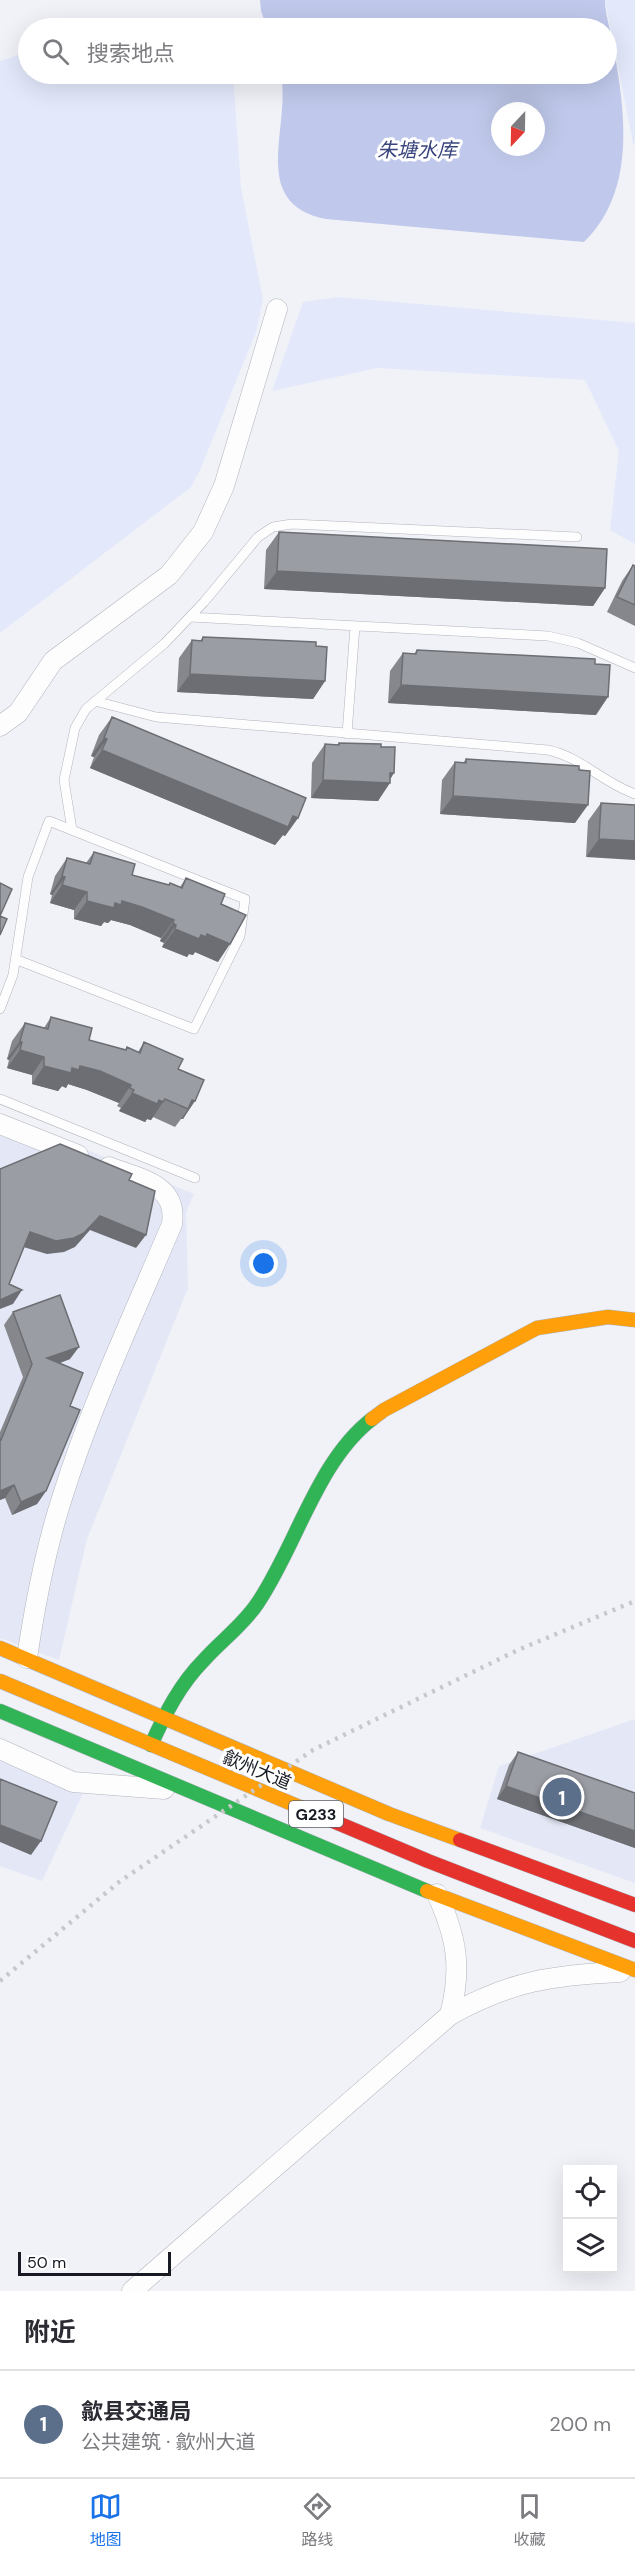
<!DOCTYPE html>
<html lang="zh">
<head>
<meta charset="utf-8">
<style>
	:root { --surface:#fff; --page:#f7f7f7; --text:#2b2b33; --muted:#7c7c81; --line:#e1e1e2; --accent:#1a73e8 }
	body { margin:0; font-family:"DM Sans","Noto Sans SC",sans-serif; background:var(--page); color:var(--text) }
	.controls { position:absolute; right:18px; bottom:18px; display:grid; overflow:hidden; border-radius:0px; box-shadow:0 6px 24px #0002 }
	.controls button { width:54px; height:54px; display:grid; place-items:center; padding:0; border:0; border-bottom:2px solid var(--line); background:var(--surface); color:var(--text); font:30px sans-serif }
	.compass { position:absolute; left:491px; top:102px; width:54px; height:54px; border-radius:50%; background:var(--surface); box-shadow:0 6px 24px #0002; rotate:202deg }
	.scale { position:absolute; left:18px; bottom:15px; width:153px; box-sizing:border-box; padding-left:6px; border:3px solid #171a23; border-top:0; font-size:16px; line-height:21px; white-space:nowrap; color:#171a23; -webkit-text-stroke:4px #fff; paint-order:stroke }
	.you { position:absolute; left:264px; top:1264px; width:21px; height:21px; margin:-15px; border:4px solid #fff; border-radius:50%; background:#1a73e8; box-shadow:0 0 0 9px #1a73e833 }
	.badge { display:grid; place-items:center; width:39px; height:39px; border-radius:50%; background:var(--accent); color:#fff; font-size:20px; font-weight:700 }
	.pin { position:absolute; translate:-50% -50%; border:3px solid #fff; box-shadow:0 2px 6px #0006 }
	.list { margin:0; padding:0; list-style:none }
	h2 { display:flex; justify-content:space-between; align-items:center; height:78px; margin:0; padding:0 24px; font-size:26px }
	h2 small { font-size:20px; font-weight:400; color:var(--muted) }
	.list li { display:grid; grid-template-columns:39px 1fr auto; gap:18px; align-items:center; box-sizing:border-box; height:108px; padding:0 24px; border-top:2px solid var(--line) }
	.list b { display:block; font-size:22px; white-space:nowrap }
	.list p { margin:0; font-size:20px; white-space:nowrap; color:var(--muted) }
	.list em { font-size:20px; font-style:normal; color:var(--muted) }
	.icon { flex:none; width:33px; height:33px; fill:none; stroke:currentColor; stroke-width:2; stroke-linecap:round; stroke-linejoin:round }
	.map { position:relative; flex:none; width:635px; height:2291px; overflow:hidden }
	.search { position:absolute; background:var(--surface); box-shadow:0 6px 24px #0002; left:18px; right:18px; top:18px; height:66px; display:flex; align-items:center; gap:15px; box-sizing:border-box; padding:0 21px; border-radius:33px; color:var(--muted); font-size:22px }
	.sheet { height:186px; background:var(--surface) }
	nav { display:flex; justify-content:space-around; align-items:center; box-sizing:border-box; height:84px; border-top:2px solid var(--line); background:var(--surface); font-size:16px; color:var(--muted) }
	nav a { display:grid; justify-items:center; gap:3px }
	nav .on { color:var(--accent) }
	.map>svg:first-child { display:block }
</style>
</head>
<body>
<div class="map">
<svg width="635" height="2291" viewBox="0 0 635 2291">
	<rect width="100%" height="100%" fill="#f0f2f8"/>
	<!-- built -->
	<path fill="#e4e8f6" d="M 0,1114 L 194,1194 L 186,1212 L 188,1288 L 87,1539 L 59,1660 L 0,1638 Z
		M 635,1719 L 635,1883 L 480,1828 L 499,1766 Z
		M 0,1753 L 85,1789 L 42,1881 L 0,1866 Z"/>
	<!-- green -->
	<path fill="#e3e9fb" d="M 605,0 L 635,0 L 635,146 L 633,143 Z
		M 28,52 L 28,74 L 233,74 L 241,187 L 263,300 L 256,332 L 201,468 L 191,487 L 0,633 L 0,61 Z
		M 338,297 L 635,323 L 635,544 L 610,530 L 619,451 L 585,380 L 377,368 L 272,391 L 303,302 Z"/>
	<!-- water -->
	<path fill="#c0c9eb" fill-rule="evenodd" d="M 260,0 L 605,0 C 605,13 610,28 612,41 C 627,115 635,192 584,242 L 326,219 C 248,203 291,129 281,74 L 606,74 L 606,28 L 267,28 L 261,11 ZM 500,111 L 536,111 L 536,147 L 500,147 Z"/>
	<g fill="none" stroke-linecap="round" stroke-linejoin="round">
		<!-- lane casing -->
		<g stroke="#b2b4bc" stroke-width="10">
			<path id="lane" d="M 190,617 L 548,636 L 578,643 L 635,668
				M 95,701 L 156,717 L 548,750 C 581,757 603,783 635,794
				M 347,734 L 355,626
				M 72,830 L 64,780 L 75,728 L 86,709 L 164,644 L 204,602 L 258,537 L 273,527 L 292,524 L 577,537
				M 0,1009 L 13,975 L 28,877 L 49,821 L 245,899 L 240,936 L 194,1029 L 15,959
				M 0,1099 L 195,1178"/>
		</g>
		<!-- street casing -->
		<g stroke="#b2b4bc" stroke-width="21">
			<path id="street" d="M 0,726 L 18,713 L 53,661 L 169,575 L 203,532 L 224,486 L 277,309
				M 0,1124 L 78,1155
				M 27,1658 C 35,1604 45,1551 62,1498 C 91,1405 134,1314 172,1224 C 178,1183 138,1179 109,1167
				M 0,1749 L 73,1782 L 164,1789
				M 437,1894 C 457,1938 462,1968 450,2015
				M 132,2291 L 450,2015 C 511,1981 553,1975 620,1972"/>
		</g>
		<!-- fast casing -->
		<g stroke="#b2b4bc" stroke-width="15">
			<path id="fast" d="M 0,1711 L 427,1891
				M 151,1745 C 165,1714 180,1684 204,1660 C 221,1641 243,1625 257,1604 C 296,1547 317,1461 372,1419"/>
		</g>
		<!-- slow casing -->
		<g stroke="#b2b4bc" stroke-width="15">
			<path id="slow" d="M 372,1419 L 384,1410 L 537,1328 L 608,1317 L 635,1320
				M 0,1648 L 389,1814 L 460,1840
				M 0,1681 L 321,1816
				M 427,1891 L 635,1970"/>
		</g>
		<!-- jam casing -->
		<g stroke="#b2b4bc" stroke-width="15">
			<path id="jam" d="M 321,1816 L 428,1861 L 635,1941
				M 460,1840 L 635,1905"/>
		</g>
		<!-- lane -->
		<use href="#lane" stroke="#fdfdfe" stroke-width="9"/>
		<!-- street -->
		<use href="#street" stroke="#fdfdfe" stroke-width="20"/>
		<!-- fast -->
		<use href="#fast" stroke="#30b455" stroke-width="14"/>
		<!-- slow -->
		<use href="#slow" stroke="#ff9f0a" stroke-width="14"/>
		<!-- jam -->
		<use href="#jam" stroke="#e5322d" stroke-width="14"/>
		<!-- rail -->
		<path stroke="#c7c8c9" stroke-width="4.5" stroke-dasharray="3 6" stroke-linecap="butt" d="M 0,1981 L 119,1882 L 313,1750 L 518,1650 L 635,1601"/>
	</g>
	<!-- wall -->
	<path fill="#85878d" d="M 279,532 L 605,588 L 593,606 L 264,589 L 266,550 Z
		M 633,565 L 635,566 L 635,626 L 607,612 L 622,581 Z
		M 203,637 L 316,646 L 325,681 L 313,699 L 177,692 L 179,658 L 192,640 L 200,641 Z
		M 417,650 L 595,664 L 596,715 L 388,703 L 390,671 L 403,653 L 414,654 Z
		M 112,717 L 298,818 L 285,836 L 283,835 L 275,845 L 90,768 L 94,757 L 91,756 L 99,735 Z
		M 339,743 L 390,779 L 378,801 L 311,798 L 312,763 L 325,744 L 337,745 Z
		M 466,759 L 579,770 L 575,823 L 440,814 L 442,780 L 455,762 L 463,763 Z
		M 601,803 L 635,805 L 586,857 L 588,821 Z
		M 94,852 L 132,875 L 168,885 L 170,883 L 180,887 L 186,878 L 221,904 L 218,962 L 195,952 L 193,955 L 189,954 L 187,957 L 162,947 L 164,943 L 160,941 L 161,938 L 130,925 L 111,920 L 108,923 L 104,922 L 101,926 L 74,919 L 74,910 L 50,903 L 52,895 L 50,894 L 55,876 L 67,858 L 86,863 Z
		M 51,1017 L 89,1040 L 125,1050 L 127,1047 L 138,1052 L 144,1042 L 178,1069 L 204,1080 L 183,1119 L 181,1119 L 175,1127 L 153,1117 L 151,1120 L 147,1119 L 145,1122 L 119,1111 L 121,1108 L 117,1106 L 119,1103 L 87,1090 L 68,1084 L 66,1088 L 62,1086 L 58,1091 L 32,1084 L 32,1075 L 7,1068 L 9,1060 L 7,1059 L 12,1041 L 25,1023 L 44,1028 Z
		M 13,1312 L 70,1359 L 60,1363 L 70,1406 L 46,1491 L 37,1504 L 12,1515 L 5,1498 L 0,1500 L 0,1432 L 23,1377 L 4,1325 Z
		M 518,1752 L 635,1793 L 635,1848 L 497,1799 L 509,1765 Z"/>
	<!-- shaded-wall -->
	<path fill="#6c6e73" d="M 277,571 L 605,588 L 593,606 L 264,589 Z
		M 190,674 L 325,681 L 313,699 L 177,692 Z
		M 401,685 L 608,697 L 596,715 L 388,703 Z
		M 104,738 L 107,739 L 94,757 L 91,756 Z
		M 102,750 L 293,816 L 298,818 L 285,836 L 283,835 L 275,845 L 90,768 Z
		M 390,773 L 394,773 L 388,783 L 390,783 L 378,801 L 311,798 L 323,780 Z
		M 453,796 L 588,805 L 575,823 L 440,814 Z
		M 599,839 L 635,841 L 635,860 L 586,857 Z
		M 62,876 L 65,877 L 52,895 L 50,894 Z
		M 62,885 L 87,892 L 74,910 L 50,903 Z
		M 87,901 L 115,903 L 122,901 L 142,907 L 174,920 L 161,938 L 130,925 L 111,920 L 108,923 L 104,922 L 101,926 L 74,919 Z
		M 173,923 L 176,925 L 164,943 L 160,941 Z
		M 175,929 L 201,935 L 207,934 L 230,944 L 218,962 L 195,952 L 193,955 L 189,954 L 187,957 L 162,947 Z
		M 20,1041 L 22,1042 L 9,1060 L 7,1059 Z
		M 20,1050 L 44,1057 L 32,1075 L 7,1068 Z
		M 44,1066 L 72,1068 L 80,1066 L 100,1071 L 131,1085 L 119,1103 L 87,1090 L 68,1084 L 66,1088 L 62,1086 L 58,1091 L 32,1084 Z
		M 132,1093 L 163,1102 L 151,1120 L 147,1119 L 145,1122 L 119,1111 Z
		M 192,1100 L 195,1101 L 183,1119 L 181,1119 L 188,1109 Z
		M 100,1216 L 146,1235 L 136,1248 L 90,1230 L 75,1247 L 64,1252 L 47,1254 L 20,1246 L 30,1232 Z
		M 22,1290 L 13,1304 L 0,1309 L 0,1300 Z
		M 79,1347 L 70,1359 L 38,1371 L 47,1358 Z
		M 14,1485 L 5,1498 L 0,1500 L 0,1491 Z
		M 46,1491 L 37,1504 L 12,1515 L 21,1502 Z
		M 506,1786 L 635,1831 L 635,1848 L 497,1799 Z
		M 0,1825 L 41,1841 L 31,1855 L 0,1842 Z"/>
	<!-- building -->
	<path fill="#9b9da4" stroke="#6c6e73" stroke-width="1.5" d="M 279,532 L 607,549 L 605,588 L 277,571 Z
		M 633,565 L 635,566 L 635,605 L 617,597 Z
		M 203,637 L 316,642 L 316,646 L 327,647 L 325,681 L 190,674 L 192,640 L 202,641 Z
		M 417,650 L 595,659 L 595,664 L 610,665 L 608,697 L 401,685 L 403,653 L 416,654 Z
		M 112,717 L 306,798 L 298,818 L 293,816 L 288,827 L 102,750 L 107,739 L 104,738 Z
		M 339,743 L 381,744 L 381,747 L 395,747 L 394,773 L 390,773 L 390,783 L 323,780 L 325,744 L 339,745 Z
		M 466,759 L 579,766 L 579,770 L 590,771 L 588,805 L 453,796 L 455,762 L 466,763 Z
		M 601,803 L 635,805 L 635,841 L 599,839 Z
		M 94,852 L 135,864 L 132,875 L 169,885 L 170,883 L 182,888 L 186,878 L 225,894 L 221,904 L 246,915 L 230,944 L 207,934 L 206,937 L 201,935 L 199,939 L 175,929 L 176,925 L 173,923 L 174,920 L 142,907 L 122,901 L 121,905 L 115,903 L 114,908 L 87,901 L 87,892 L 62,885 L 65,877 L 62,876 L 67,858 L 90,864 Z
		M 0,883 L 12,889 L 0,916 L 7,919 L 0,935 Z
		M 51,1017 L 92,1028 L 89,1040 L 126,1050 L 127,1047 L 140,1053 L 144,1042 L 183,1059 L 178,1069 L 204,1080 L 195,1101 L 192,1100 L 188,1109 L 165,1099 L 163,1102 L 159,1100 L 157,1104 L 132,1093 L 134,1090 L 130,1088 L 131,1085 L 100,1071 L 80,1066 L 79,1070 L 72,1068 L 71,1073 L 44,1066 L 44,1057 L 20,1050 L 22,1042 L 20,1041 L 25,1023 L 48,1029 Z
		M 60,1144 L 132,1174 L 129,1180 L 155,1191 L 146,1235 L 100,1216 L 84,1233 L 74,1238 L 56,1241 L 30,1232 L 9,1284 L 22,1290 L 0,1300 L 0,1169 Z
		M 60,1295 L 79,1347 L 47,1358 L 83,1373 L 70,1406 L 80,1410 L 46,1491 L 21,1502 L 14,1485 L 0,1491 L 0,1439 L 1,1440 L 32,1364 L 13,1312 Z
		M 518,1752 L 635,1793 L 635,1831 L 506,1786 Z
		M 0,1779 L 57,1802 L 41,1841 L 0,1825 Z"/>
	<g text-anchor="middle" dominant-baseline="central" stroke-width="6" stroke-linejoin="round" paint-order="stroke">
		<!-- shield labels -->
		<rect fill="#fff" stroke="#5d5f65" stroke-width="1.5" x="289" y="1801" width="54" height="26" rx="4.5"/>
		<g font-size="16" font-weight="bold" fill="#171a23">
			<text x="316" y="1814">G233</text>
		</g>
		<!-- street labels -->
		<g font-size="18" fill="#171a23" stroke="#fff">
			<text transform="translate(257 1770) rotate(23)">歙州大道</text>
		</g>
		<!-- water labels -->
		<g font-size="20" font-style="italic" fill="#39447d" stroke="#fff">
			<text x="417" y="150">朱塘水库</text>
		</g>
	</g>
</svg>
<div class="controls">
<button><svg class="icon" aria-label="locate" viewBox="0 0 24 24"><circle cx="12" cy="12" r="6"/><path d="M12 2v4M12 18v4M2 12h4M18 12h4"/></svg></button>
<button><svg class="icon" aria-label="layers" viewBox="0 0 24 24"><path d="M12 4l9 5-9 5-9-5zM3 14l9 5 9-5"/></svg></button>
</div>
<svg class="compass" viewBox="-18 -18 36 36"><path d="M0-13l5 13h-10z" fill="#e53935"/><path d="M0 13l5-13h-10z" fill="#7c7c81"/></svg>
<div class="scale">50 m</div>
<div class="you"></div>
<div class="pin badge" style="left:562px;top:1797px;background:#5c6f8a">1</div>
<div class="search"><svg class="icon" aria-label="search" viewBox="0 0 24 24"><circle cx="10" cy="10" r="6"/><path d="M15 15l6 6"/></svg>搜索地点</div>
</div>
<section class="sheet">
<h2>附近<small></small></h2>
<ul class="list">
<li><span class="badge" style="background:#5c6f8a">1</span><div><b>歙县交通局</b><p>公共建筑 · 歙州大道</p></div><em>200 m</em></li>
</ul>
</section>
<nav>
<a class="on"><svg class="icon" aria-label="map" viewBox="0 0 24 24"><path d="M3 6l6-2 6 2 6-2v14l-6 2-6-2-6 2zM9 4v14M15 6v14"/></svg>地图</a>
<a><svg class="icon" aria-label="directions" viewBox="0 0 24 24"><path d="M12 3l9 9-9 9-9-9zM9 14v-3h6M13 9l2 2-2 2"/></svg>路线</a>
<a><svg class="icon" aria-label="saved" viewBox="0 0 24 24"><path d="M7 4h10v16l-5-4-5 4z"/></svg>收藏</a>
</nav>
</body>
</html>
